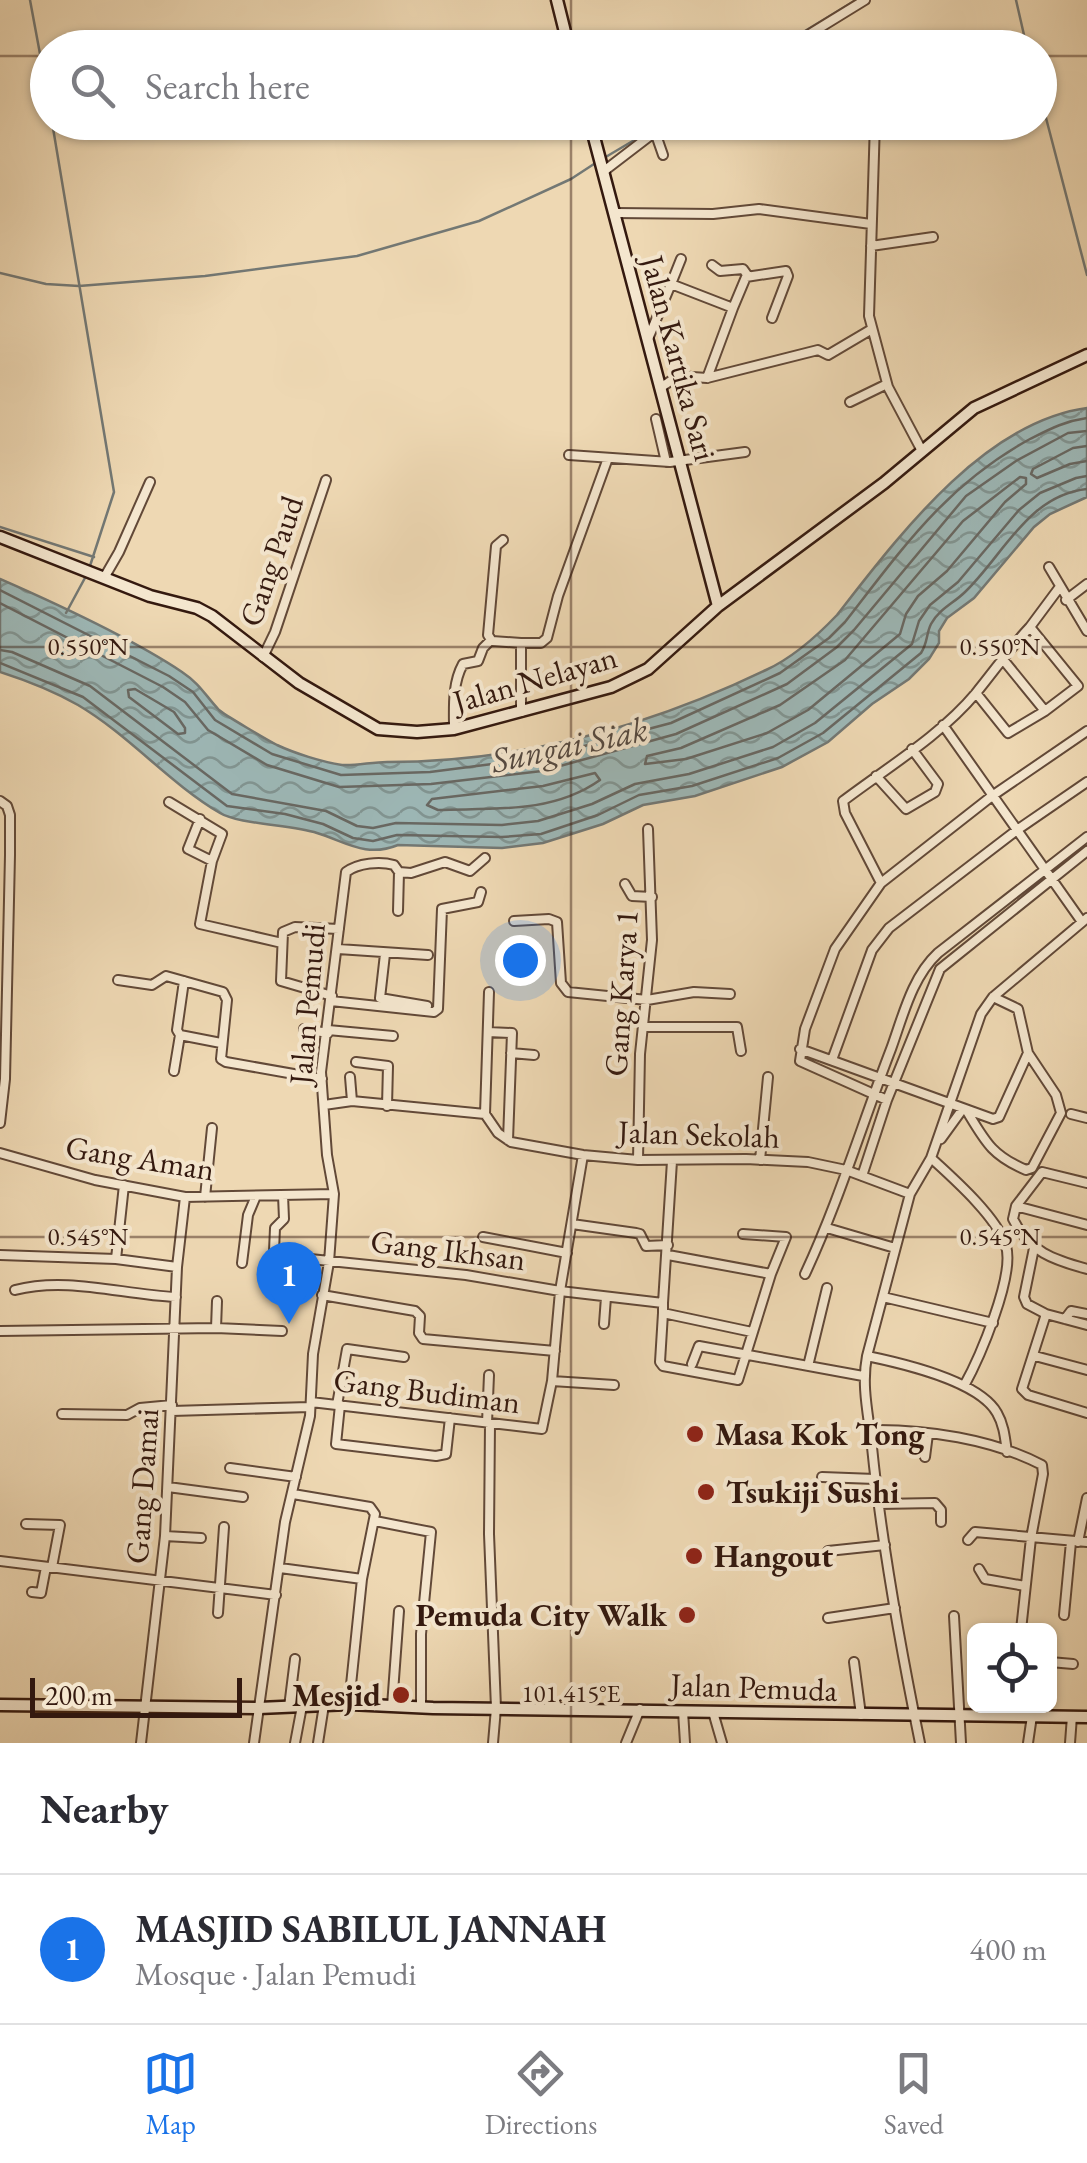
<!DOCTYPE html>
<html lang="en">
<head>
<meta charset="utf-8">
<style>
	:root { --surface:#fff; --page:#f2f2f3; --text:#2b2b33; --muted:#7c7c81; --line:#e1e1e2; --accent:#1a73e8 }
	body { margin:0; font-family:"EB Garamond",serif; background:var(--page); color:var(--text) }
	.controls { position:absolute; right:30px; bottom:30px; display:grid; overflow:hidden; border-radius:15px; box-shadow:0 2px 8px #0004 }
	.controls button { width:90px; height:90px; display:grid; place-items:center; padding:0; border:0; border-bottom:2px solid var(--line); background:var(--surface); color:var(--text); font:50px sans-serif }
	.scale { position:absolute; left:30px; bottom:25px; width:212px; box-sizing:border-box; padding-left:10px; border:5px solid #34190f; border-top:0; font-size:28px; line-height:35px; white-space:nowrap; color:#34190f; -webkit-text-stroke:8px #f4e6ce; paint-order:stroke }
	.you { position:absolute; left:520px; top:960px; width:35px; height:35px; margin:-25px; border:8px solid #fff; border-radius:50%; background:#1a73e8; box-shadow:0 0 0 15px #1a73e833 }
	.badge { display:grid; place-items:center; width:65px; height:65px; border-radius:50%; background:var(--accent); color:#fff; font-size:32px; font-weight:700 }
	.pin { position:absolute; translate:-50% -82px; filter:drop-shadow(0 2px 5px #0008) }
	.pin::after { content:''; position:absolute; top:52px; width:35px; height:30px; background:inherit; clip-path:polygon(0 0,100% 0,50% 100%) }
	.list { margin:0; padding:0; list-style:none }
	h2 { display:flex; justify-content:space-between; align-items:center; height:130px; margin:0; padding:0 40px; font-size:42px }
	h2 small { font-size:32px; font-weight:400; color:var(--muted) }
	.list li { display:grid; grid-template-columns:65px 1fr auto; gap:30px; align-items:center; box-sizing:border-box; height:150px; padding:0 40px; border-top:2px solid var(--line) }
	.list b { display:block; font-size:38px; white-space:nowrap }
	.list p { margin:0; font-size:32px; white-space:nowrap; color:var(--muted) }
	.list em { font-size:32px; font-style:normal; color:var(--muted) }
	.icon { flex:none; width:55px; height:55px; fill:none; stroke:currentColor; stroke-width:2; stroke-linecap:round; stroke-linejoin:round }
	.map { position:relative; flex:none; width:1087px; height:1743px; overflow:hidden }
	.search { position:absolute; background:var(--surface); box-shadow:0 2px 8px #0004; left:30px; right:30px; top:30px; height:110px; display:flex; align-items:center; gap:25px; box-sizing:border-box; padding:0 35px; border-radius:55px; color:var(--muted); font-size:38px }
	.sheet { height:280px; background:var(--surface) }
	nav { display:flex; justify-content:space-around; align-items:center; box-sizing:border-box; height:140px; border-top:2px solid var(--line); background:var(--surface); font-size:28px; color:var(--muted) }
	nav a { display:grid; justify-items:center; gap:5px }
	nav .on { color:var(--accent) }
	.map>svg:first-child { display:block }
</style>
</head>
<body>
<div class="map">
<svg width="1087" height="1743" viewBox="0 0 1087 1743">
	<defs>
		<pattern id="water-waves" width="16" height="10" patternUnits="userSpaceOnUse" patternTransform="scale(2.5)"><rect width="16" height="10" fill="#9db8b7"/><path d="M0 5q4-4 8 0t8 0" fill="none" stroke="#819593"/></pattern>
	</defs>
	<rect width="100%" height="100%" fill="#eed8b3"/>
	<filter id="stains"><feTurbulence type="fractalNoise" baseFrequency=".002" numOctaves="4"/><feColorMatrix values="0 0 0 0 .2 0 0 0 0 .09 0 0 0 0 .02 0 0 0 .5 -.17"/></filter>
	<radialGradient id="worn" r=".72"><stop offset=".6" stop-color="#630" stop-opacity="0"/><stop offset="1" stop-color="#630" stop-opacity=".3"/></radialGradient>
	<!-- water -->
	<path fill="url(#water-waves)" stroke="#737874" stroke-width="2.5" d="M 1087,408 L 1087,497 L 1050,514 L 1034,527 L 974,598 L 947,618 L 939,631 L 939,643 L 929,659 L 909,679 L 872,704 L 828,742 L 782,767 L 695,796 L 643,805 L 603,824 L 543,843 L 502,848 L 398,845 C 366,858 346,842 317,833 C 292,825 238,824 220,813 C 169,783 129,735 78,705 C 55,692 25,680 0,672 L 0,579 C 57,604 131,638 182,672 C 200,684 205,695 219,710 C 223,714 269,741 277,745 C 294,753 322,762 342,765 C 356,766 372,762 387,762 C 519,762 648,727 766,670 C 792,658 818,635 837,615 C 898,537 983,422 1087,408 Z"/>
	<g fill="none" stroke-linecap="round" stroke-linejoin="round">
		<!-- shore -->
		<path stroke="#686863" stroke-width="2.5" d="M 1087,446 L 1073,448 L 1033,469 L 1031,474 L 1037,478 L 1070,464 L 1087,461
			M 1020,477 L 1026,478 L 1026,484 L 1005,502 L 947,571 L 918,596 L 906,614 L 900,634 L 808,710 L 767,733 L 686,759 L 645,764 L 647,756 L 681,748 L 780,705 L 845,660 L 963,521 Z
			M 0,590 L 169,676 L 193,692 L 215,720 L 272,754 L 341,775 L 430,772 L 539,758 L 671,723 L 780,673 L 829,638 L 845,622 C 902,549 946,485 1030,439 C 1050,429 1065,421 1087,418
			M 0,603 L 163,687 L 185,702 L 208,730 L 267,765 L 339,787 L 431,784 L 542,771 L 676,734 L 787,684 L 837,647 L 854,630 L 966,496 L 1016,461 L 1068,433 L 1087,431
			M 0,650 L 12,652 L 90,686 L 232,794 L 326,811 L 357,826 L 373,828 L 396,823 L 502,825 L 538,821 L 592,804 L 635,784 L 689,774 L 773,747 L 815,723 L 912,644 L 919,621 L 930,605 L 958,582 L 1019,510 L 1040,493 L 1076,478 L 1087,476
			M 0,663 L 83,697 L 227,806 L 285,814 L 323,824 L 353,838 L 373,841 L 397,835 L 502,837 L 541,834 L 598,815 L 639,795 L 692,786 L 778,758 L 823,733 L 921,653 C 928,642 926,634 931,624 C 939,609 954,603 965,592 C 1003,556 1028,495 1087,489
			M 135,689 L 174,712 L 185,728 L 185,733 L 178,734 L 129,697 L 128,690 Z
			M 595,773 L 600,780 C 552,814 493,808 438,810 L 427,805 L 432,799 L 543,786 Z"/>
		<!-- stream -->
		<path stroke="#737874" stroke-width="2.5" d="M 30,0 L 48,97
			M 1016,0 L 1027,48
			M 777,48 L 856,0
			M 1040,95 L 1087,275
			M 52,122 L 114,492 L 89,569
			M 604,158 L 653,129
			M 0,273 L 46,284 L 79,286 L 205,276 L 357,256 L 479,221 L 571,179 L 597,162
			M 0,527 L 94,557
			M 66,613 L 86,576"/>
		<!-- street casing -->
		<g stroke="#624938" stroke-width="12">
			<path id="street" d="M 787,48 L 865,0
				M 875,122 L 869,316 L 888,387 L 922,451
				M 655,132 L 663,155
				M 604,171 L 668,122
				M 616,213 L 713,214 L 759,209 L 871,224
				M 871,246 L 933,237
				M 712,265 L 720,271 L 743,269 L 748,276
				M 671,284 L 681,259
				M 733,308 L 746,277 L 786,271 L 788,276 L 772,318
				M 648,339 L 671,284 L 733,308 L 707,378
				M 660,388 L 678,376 L 707,378 L 818,350 L 828,355 L 872,329
				M 850,402 L 887,384
				M 656,419 L 666,462
				M 569,455 L 670,462 L 745,452
				M 503,540 L 496,546 L 488,635 L 492,641 L 521,643
				M 1049,567 L 1087,631
				M 104,578 L 119,552 L 150,482
				M 1066,600 L 1087,584
				M 1030,627 L 1059,588
				M 263,657 L 275,632 L 326,480
				M 1001,657 L 1045,711
				M 521,712 L 521,643 L 541,643 L 547,638 L 558,596 L 608,458
				M 943,725 L 1082,922
				M 454,729 C 454,707 452,684 463,664 L 478,661 L 483,648 L 490,641
				M 876,776 L 906,809 L 935,792 L 938,784 L 912,749
				M 0,801 L 7,806 L 10,815 L 10,855 L 5,1079 L 0,1123
				M 169,802 L 222,834 L 212,861 L 200,924 L 282,943
				M 200,819 L 188,849 L 212,861
				M 881,883 L 845,813 L 843,801 C 888,767 940,736 976,693 C 994,671 1010,648 1030,627 L 1078,686 L 1045,711 L 1008,733 L 976,693
				M 625,884 L 632,896 L 652,897
				M 398,911 L 399,872
				M 514,921 L 549,919 L 557,922 L 561,983 L 568,992 L 647,1000 L 694,992 L 730,994
				M 338,949 L 428,955
				M 385,954 L 380,998 L 427,1006
				M 118,980 L 152,985 L 166,976 L 223,992 L 227,1000 L 221,1059 L 226,1062 L 322,1079
				M 184,981 L 177,1030 L 180,1035 L 221,1043
				M 332,996 L 281,981 L 283,932 L 295,927 L 339,929
				M 331,1001 L 434,1012 L 438,1009 L 442,909 L 478,902 L 481,892
				M 643,1027 L 737,1027 L 741,1051
				M 304,1029 L 328,1033
				M 328,1030 L 393,1036
				M 488,1032 L 512,1033 L 508,1140
				M 800,1049 L 993,1119 L 999,1117 L 1028,1053
				M 511,1053 L 534,1055
				M 832,1060 L 872,950 L 889,928 L 1017,830 L 1087,782
				M 356,1062 L 388,1066 L 387,1106
				M 174,1071 L 180,1035
				M 887,1100 L 800,1061 L 805,1029 L 835,949 L 881,883 L 992,796 L 1087,731
				M 352,1101 L 485,1114 L 498,1133 L 511,1142 L 583,1155 L 638,1160 L 746,1159 L 808,1162 L 846,1170 L 910,1194
				M 324,1105 L 352,1101 L 350,1077
				M 968,1113 C 986,1143 993,1156 1026,1170 L 1032,1168 L 1061,1113 L 1056,1095 L 1028,1053 L 1018,1009 L 993,997
				M 485,1114 L 489,992
				M 1071,1114 L 1087,1118
				M 941,1139 L 962,1110
				M 0,1153 L 95,1180 L 185,1197 L 334,1194
				M 931,1158 C 954,1179 997,1217 1006,1246 C 1015,1276 979,1359 964,1386
				M 638,1160 L 640,1054 L 652,940 L 648,829
				M 760,1160 L 768,1077
				M 862,1176 L 887,1100 L 940,969 L 1087,851
				M 1087,1183 L 1042,1172 L 1016,1206 L 1013,1219 C 1029,1252 1054,1260 1087,1269
				M 283,1195 L 284,1219 L 275,1228 L 274,1251 L 281,1256 L 466,1275 L 560,1291 L 663,1303 L 663,1313 L 752,1332
				M 205,1197 L 212,1128
				M 1016,1206 L 1087,1225
				M 572,1224 L 636,1233 L 640,1234 L 646,1246 L 668,1245
				M 827,1228 L 895,1248
				M 483,1237 L 567,1253
				M 1034,1248 L 1024,1297 L 1027,1304 L 1046,1314
				M 0,1255 L 116,1259 L 177,1267
				M 668,1255 L 771,1274
				M 116,1259 L 124,1185
				M 242,1263 L 248,1215 L 256,1196
				M 805,1274 C 839,1201 862,1124 891,1049 C 903,1016 912,977 938,953 L 1087,837
				M 15,1290 C 68,1276 123,1295 176,1297
				M 322,1295 L 415,1311 L 420,1316 L 419,1333 L 423,1339 L 555,1351
				M 883,1297 L 993,1323
				M 663,1303 L 672,1161
				M 663,1313 L 660,1362 L 663,1366 L 738,1380 L 771,1274 L 786,1237 L 743,1234
				M 1065,1319 L 1071,1311 L 1087,1314
				M 604,1324 L 606,1297
				M 1087,1325 L 1046,1314 L 1022,1389 L 1028,1395 L 1087,1413
				M 216,1328 L 217,1301
				M 0,1331 L 216,1328 L 282,1331
				M 867,1356 C 901,1363 979,1381 997,1413 C 1004,1425 1005,1438 1007,1452
				M 1035,1356 L 1087,1370
				M 692,1364 L 699,1346 L 863,1376
				M 808,1366 L 827,1288
				M 552,1381 L 614,1385
				M 311,1402 L 542,1429 L 552,1381 L 560,1291 L 583,1155
				M 337,1405 L 347,1349 L 404,1357
				M 340,1405 L 336,1444 L 436,1456 L 446,1454 L 450,1418
				M 172,1411 L 310,1407
				M 62,1414 L 127,1415 L 140,1408 L 172,1405
				M 487,1423 L 489,1375
				M 490,1424 L 489,1534 L 496,1708 L 493,1743
				M 870,1430 C 926,1429 992,1439 1042,1465 L 1043,1474 L 1031,1538 L 1021,1630
				M 925,1457 L 928,1434
				M 230,1468 L 296,1477
				M 822,1477 L 875,1479
				M 168,1487 L 243,1497
				M 293,1494 L 370,1507 L 375,1514 L 362,1579 L 349,1704
				M 879,1504 L 935,1503 L 941,1510 L 941,1522
				M 375,1521 L 431,1532 L 421,1634 L 421,1707
				M 26,1524 L 60,1525 L 52,1567
				M 165,1536 L 201,1538
				M 968,1540 L 975,1532 L 1087,1542
				M 1078,1542 L 1087,1498
				M 828,1551 L 885,1545
				M 0,1561 L 276,1595
				M 280,1568 L 362,1579
				M 979,1569 L 985,1579 L 1025,1586
				M 32,1592 L 41,1593 L 46,1567
				M 218,1613 L 224,1527
				M 1064,1615 L 1071,1542
				M 954,1616 L 961,1743
				M 828,1618 L 895,1608
				M 854,1662 L 861,1715
				M 1050,1662 L 1073,1664
				M 392,1706 L 399,1611
				M 289,1707 L 295,1659
				M 683,1711 L 685,1743
				M 713,1712 L 722,1743
				M 141,1743 L 165,1536 L 177,1267 L 185,1197
				M 254,1743 L 285,1522 L 310,1416 L 313,1354 L 329,1262 L 334,1194 L 327,1155 L 321,1072 L 346,872 C 358,863 380,861 394,865 L 399,872 L 411,873 L 445,862 L 470,871 L 485,858
				M 295,1743 L 302,1706
				M 318,1743 L 324,1705
				M 626,1743 L 640,1709
				M 920,1743 C 900,1645 882,1547 872,1447 C 869,1417 861,1387 867,1356 L 910,1194 L 931,1158 L 981,1014 L 993,997 L 1087,918
				M 1028,1743 L 1032,1716
				M 1070,1743 L 1072,1716"/>
		</g>
		<!-- secondary casing -->
		<g stroke="#34190f" stroke-width="15">
			<path id="secondary" d="M 557,0 L 569,48
				M 590,122 L 718,606
				M 0,537 L 150,596 L 197,608 L 212,616 L 299,683 L 378,729 L 417,732 L 454,729 L 611,687 L 648,669 L 718,606 L 884,483 L 974,408 L 1087,355
				M 0,1705 L 259,1708 L 349,1704 L 433,1708 L 1087,1717"/>
		</g>
		<!-- street -->
		<use href="#street" stroke="#f4e6ce" stroke-width="8"/>
		<!-- secondary -->
		<use href="#secondary" stroke="#f4e6ce" stroke-width="10"/>
	</g>
	<!-- ticks -->
	<path fill="none" stroke="#34190f" stroke-width="2.5" stroke-opacity="0.45" d="M 571,0 L 571,48M 0,56 L 48,56M 1040,56 L 1087,56M 571,122 L 571,1743M 0,647 L 1087,647M 0,1237 L 1087,1237"/>
	<!-- markers -->
	<g fill="#8f2418" stroke="#f4e6ce" stroke-width="4">
		<circle cx="695" cy="1434" r="10"/>
		<circle cx="706" cy="1492" r="10"/>
		<circle cx="694" cy="1556" r="10"/>
		<circle cx="687" cy="1615" r="10"/>
		<circle cx="401" cy="1695" r="10"/>
	</g>
	<g text-anchor="middle" dominant-baseline="central" stroke-width="8" stroke-linejoin="round" paint-order="stroke">
		<!-- street labels -->
		<g font-size="32" fill="#34190f" stroke="#f4e6ce">
			<text transform="translate(679 358) rotate(75)">Jalan Kartika Sari</text>
			<text transform="translate(271 561) rotate(-71)">Gang Paud</text>
			<text transform="translate(535 679) rotate(-16)">Jalan Nelayan</text>
			<text transform="translate(621 993) rotate(-86)">Gang Karya 1</text>
			<text transform="translate(307 1004) rotate(-85)">Jalan Pemudi</text>
			<text transform="translate(699 1134) rotate(2)">Jalan Sekolah</text>
			<text transform="translate(140 1158) rotate(9)">Gang Aman</text>
			<text transform="translate(448 1250) rotate(7)">Gang Ikhsan</text>
			<text transform="translate(427 1391) rotate(7)">Gang Budiman</text>
			<text transform="translate(142 1486) rotate(-86)">Gang Damai</text>
			<text transform="translate(754 1687) rotate(2)">Jalan Pemuda</text>
		</g>
		<!-- poi labels -->
		<g font-size="32" font-weight="bold" fill="#34190f" stroke="#f4e6ce" text-anchor="start">
			<text x="715" y="1434">Masa Kok Tong</text>
			<text x="726" y="1492">Tsukiji Sushi</text>
			<text x="714" y="1556">Hangout</text>
			<text x="667" y="1615" text-anchor="end">Pemuda City Walk</text>
			<text x="381" y="1695" text-anchor="end">Mesjid</text>
		</g>
		<!-- water labels -->
		<g font-size="35" font-style="italic" fill="#544941" stroke="#f4e6ce">
			<text transform="translate(569 744) rotate(-12)">Sungai Siak</text>
		</g>
	</g>
	<g font-size="25" text-anchor="middle" fill="#34190f" stroke="#f4e6ce" stroke-width="8" stroke-linejoin="round" paint-order="stroke">
		<text x="88" y="655">0.550°N</text>
		<text x="1000" y="655">0.550°N</text>
		<text x="88" y="1245">0.545°N</text>
		<text x="1000" y="1245">0.545°N</text>
		<text x="571" y="1702">101.415°E</text>
	</g>
	<rect width="100%" height="100%" filter="url(#stains)"/>
	<rect width="100%" height="100%" fill="url(#worn)"/>
</svg>
<div class="controls">
<button><svg class="icon" aria-label="locate" viewBox="0 0 24 24"><circle cx="12" cy="12" r="6"/><path d="M12 2v4M12 18v4M2 12h4M18 12h4"/></svg></button>
</div>
<div class="scale">200 m</div>
<div class="you"></div>
<div class="pin badge" style="left:289px;top:1324px">1</div>
<div class="search"><svg class="icon" aria-label="search" viewBox="0 0 24 24"><circle cx="10" cy="10" r="6"/><path d="M15 15l6 6"/></svg>Search here</div>
</div>
<section class="sheet">
<h2>Nearby<small></small></h2>
<ul class="list">
<li><span class="badge">1</span><div><b>MASJID SABILUL JANNAH</b><p>Mosque · Jalan Pemudi</p></div><em>400 m</em></li>
</ul>
</section>
<nav>
<a class="on"><svg class="icon" aria-label="map" viewBox="0 0 24 24"><path d="M3 6l6-2 6 2 6-2v14l-6 2-6-2-6 2zM9 4v14M15 6v14"/></svg>Map</a>
<a><svg class="icon" aria-label="directions" viewBox="0 0 24 24"><path d="M12 3l9 9-9 9-9-9zM9 14v-3h6M13 9l2 2-2 2"/></svg>Directions</a>
<a><svg class="icon" aria-label="saved" viewBox="0 0 24 24"><path d="M7 4h10v16l-5-4-5 4z"/></svg>Saved</a>
</nav>
</body>
</html>
